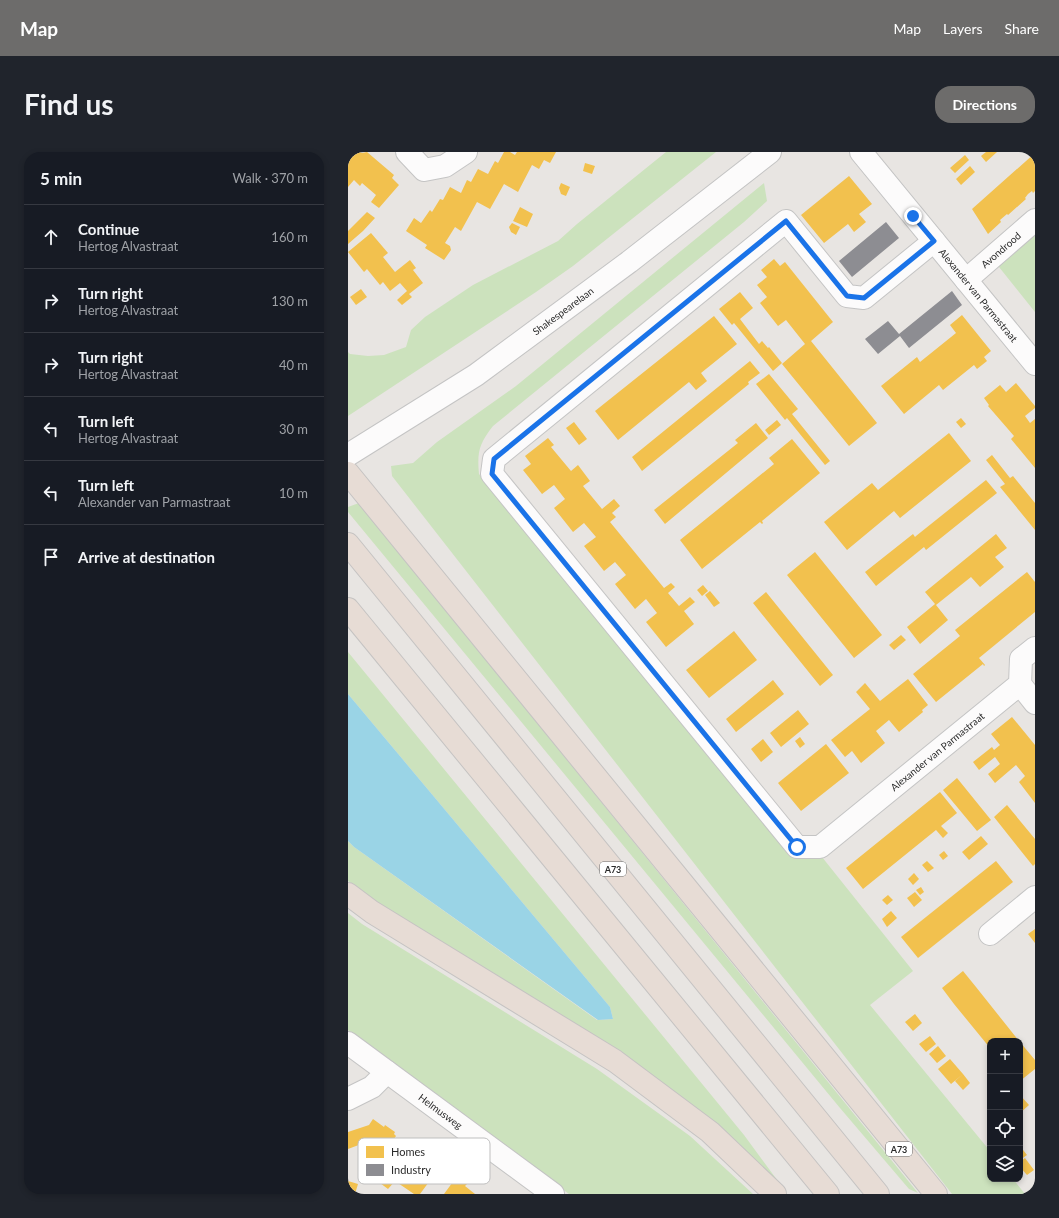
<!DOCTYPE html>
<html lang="en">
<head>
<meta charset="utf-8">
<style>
	:root { --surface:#171b24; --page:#20242c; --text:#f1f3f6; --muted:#9ea1a6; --line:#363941; --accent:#6d6c6b }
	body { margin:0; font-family:Lato,sans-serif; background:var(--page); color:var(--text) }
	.controls { position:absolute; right:12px; bottom:12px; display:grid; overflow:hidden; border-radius:8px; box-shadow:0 2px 6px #0003 }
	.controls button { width:36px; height:36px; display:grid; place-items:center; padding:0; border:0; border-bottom:1px solid var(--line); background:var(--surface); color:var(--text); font:20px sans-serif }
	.stop { position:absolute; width:12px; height:12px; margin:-9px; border:3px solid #1a73e8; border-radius:50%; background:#fff }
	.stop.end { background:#1a73e8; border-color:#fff; box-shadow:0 1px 4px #0008 }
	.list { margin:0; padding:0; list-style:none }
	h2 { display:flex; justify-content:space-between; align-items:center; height:52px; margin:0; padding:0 16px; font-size:17px }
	h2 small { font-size:13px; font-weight:400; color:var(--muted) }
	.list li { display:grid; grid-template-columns:26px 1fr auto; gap:12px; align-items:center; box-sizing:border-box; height:64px; padding:0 16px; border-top:1px solid var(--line) }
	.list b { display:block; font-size:15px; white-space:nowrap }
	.list p { margin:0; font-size:13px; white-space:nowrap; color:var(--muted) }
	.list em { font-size:13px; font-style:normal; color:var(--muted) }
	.icon { flex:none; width:22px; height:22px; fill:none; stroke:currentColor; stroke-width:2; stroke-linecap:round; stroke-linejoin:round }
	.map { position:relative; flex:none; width:687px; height:1042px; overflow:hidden; border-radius:16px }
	header { display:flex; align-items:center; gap:24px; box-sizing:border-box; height:56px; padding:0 20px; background:var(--accent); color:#fff }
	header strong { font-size:19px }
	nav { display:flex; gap:22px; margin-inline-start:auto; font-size:14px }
	.intro { display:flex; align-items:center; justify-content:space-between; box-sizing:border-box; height:96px; padding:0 24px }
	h1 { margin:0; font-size:28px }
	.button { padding:10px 18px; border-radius:16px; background:var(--accent); color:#fff; font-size:14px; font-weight:700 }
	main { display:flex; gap:24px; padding:0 24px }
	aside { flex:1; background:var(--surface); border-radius:16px; box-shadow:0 2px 6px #0003 }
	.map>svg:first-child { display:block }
</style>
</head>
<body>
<header>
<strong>Map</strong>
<nav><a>Map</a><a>Layers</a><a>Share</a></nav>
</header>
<div class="intro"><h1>Find us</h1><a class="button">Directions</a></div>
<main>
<aside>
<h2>5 min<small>Walk · 370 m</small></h2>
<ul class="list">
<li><svg class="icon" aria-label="ahead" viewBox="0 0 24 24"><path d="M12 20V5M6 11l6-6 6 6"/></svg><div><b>Continue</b><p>Hertog Alvastraat</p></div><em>160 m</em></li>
<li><svg class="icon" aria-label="right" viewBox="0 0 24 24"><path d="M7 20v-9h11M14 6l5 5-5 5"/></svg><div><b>Turn right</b><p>Hertog Alvastraat</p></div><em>130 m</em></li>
<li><svg class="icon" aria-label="right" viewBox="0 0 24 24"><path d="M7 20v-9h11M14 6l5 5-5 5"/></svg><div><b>Turn right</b><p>Hertog Alvastraat</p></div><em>40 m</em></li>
<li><svg class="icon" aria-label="left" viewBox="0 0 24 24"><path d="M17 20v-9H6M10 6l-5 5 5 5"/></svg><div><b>Turn left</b><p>Hertog Alvastraat</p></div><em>30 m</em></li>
<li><svg class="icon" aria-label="left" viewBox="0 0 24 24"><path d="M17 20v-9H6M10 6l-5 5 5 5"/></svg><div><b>Turn left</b><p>Alexander van Parmastraat</p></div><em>10 m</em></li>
<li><svg class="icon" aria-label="arrive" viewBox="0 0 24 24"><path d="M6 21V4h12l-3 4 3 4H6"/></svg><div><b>Arrive at destination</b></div></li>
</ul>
</aside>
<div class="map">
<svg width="687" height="1042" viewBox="0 0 687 1042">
	<rect width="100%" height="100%" fill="#e8e5e2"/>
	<!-- green -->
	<path fill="#cce2bd" d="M 318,0 L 368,0 L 225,114 L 188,140 L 0,264 L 0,200 L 2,202 L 20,204 L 36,203 L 58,195 L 63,178 L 77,165 L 125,133 L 210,89 L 229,72 Z
		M 416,31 L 419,49 L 396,70 L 145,274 C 131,292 129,300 131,322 L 430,689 C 446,705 450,709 474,705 L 565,819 L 522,853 L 642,999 L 642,1027 L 665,1027 L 677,1042 L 604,1042 L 44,324 L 43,314 L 65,311 L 89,290 L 168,234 Z
		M 687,73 L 687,160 L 647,110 Z
		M 11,351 L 570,1041 L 561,1037 L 492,956 L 0,360 L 0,355 Z
		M 0,500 L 396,983 L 438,1040 L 0,729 L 0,689 L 6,695 L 249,868 L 265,867 L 262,855 L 0,542 Z
		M 0,761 L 14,772 L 249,917 L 342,984 L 405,1042 L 221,1042 L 0,878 Z"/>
	<!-- water -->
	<path fill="#9ad4e6" d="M 0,542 L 262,855 L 265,867 L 250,868 L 6,695 L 0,689 Z"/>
	<!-- homes -->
	<path fill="#f2c14e" d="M 0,0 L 12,0 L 14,1 L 19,0 L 46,23 L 44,26 L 51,33 L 31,56 L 23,50 L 28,43 L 14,31 L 12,34 L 6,28 L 0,35 Z
		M 156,0 L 162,0 L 167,3 L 169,0 L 208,0 L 202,11 L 196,8 L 191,17 L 184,13 L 170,40 L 156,32 L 142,57 L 129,50 L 113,79 L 107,75 L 97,91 L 102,94 L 103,98 L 96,108 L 77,96 L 79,93 L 58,79 L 66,66 L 73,71 L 82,58 L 84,60 L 92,47 L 95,48 L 102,35 L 113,41 L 119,28 L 123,30 L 130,17 L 140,22 L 147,9 L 150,11 Z
		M 638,0 L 649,0 L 638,10 L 633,4 Z
		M 687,1 L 687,39 L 685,41 L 684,39 L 680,42 L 677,46 L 678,47 L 660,63 L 659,62 L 652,68 L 653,70 L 640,82 L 624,57 Z
		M 617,3 L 621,8 L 607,21 L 602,16 Z
		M 237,11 L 247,14 L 244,22 L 235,19 Z
		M 622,14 L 627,20 L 613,33 L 608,27 Z
		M 501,24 L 524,52 L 511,62 L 518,70 L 506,80 L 500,72 L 476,91 L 453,63 Z
		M 213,31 L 222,35 L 218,44 L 213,42 L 211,36 Z
		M 172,55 L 185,62 L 179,75 L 165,69 Z
		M 19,60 L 27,66 L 15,79 L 0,92 L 0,79 Z
		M 164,71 L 172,75 L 168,83 L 163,80 L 161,75 Z
		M 23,81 L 40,101 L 35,105 L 47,120 L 62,108 L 68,116 L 65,118 L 75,131 L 61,142 L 64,145 L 54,153 L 49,148 L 59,139 L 52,131 L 42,139 L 35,130 L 32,133 L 19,117 L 16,120 L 0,100 Z
		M 426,107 L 432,114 L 437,110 L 485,170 L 463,189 L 529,271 L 501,294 L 434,212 L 457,192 L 438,168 L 430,174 L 412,151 L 419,145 L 409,133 L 419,125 L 413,118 Z
		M 13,137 L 19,145 L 8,153 L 2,145 Z
		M 392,140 L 405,156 L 392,167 L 411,192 L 414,189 L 420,196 L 421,195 L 434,211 L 425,219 L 386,171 L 384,173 L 371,157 Z
		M 614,163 L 643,199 L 636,205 L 639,209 L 629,217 L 626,213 L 595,238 L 591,233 L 556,262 L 533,234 L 569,205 L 572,210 L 608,181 L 602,173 Z
		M 366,164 L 389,192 L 353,221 L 359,229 L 348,238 L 341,230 L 270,288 L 247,259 Z
		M 402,209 L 412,221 L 400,230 L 401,232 L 294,319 L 284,305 Z
		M 421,222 L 450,257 L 444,262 L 482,309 L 477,313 L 439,266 L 437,268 L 408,232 Z
		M 668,231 L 687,254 L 687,256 L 677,264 L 682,271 L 687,267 L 687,316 L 663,287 L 666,284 L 640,254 L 641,253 L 636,246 L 652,233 L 658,240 Z
		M 613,266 L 618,272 L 613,276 L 608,270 Z
		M 429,268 L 433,273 L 421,283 L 417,278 Z
		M 226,270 L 239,287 L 231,293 L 218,276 Z
		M 408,271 L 420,286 L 317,372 L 306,358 L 390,291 L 387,288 Z
		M 601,281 L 623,309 L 552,366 L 546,359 L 499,398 L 476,370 L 524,331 L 530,338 Z
		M 200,286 L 206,293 L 203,295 L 223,319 L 230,313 L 242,329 L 235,334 L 254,357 L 266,347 L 272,354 L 264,361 L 268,365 L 262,370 L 316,436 L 323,431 L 327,435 L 320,441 L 331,454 L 342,445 L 347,450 L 336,459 L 346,472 L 318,495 L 298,470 L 309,461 L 298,447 L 287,457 L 267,432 L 278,423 L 273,417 L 267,410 L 256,419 L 236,394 L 248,385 L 236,371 L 225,380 L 206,356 L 217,347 L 206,333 L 194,342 L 175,318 L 183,312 L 177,304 Z
		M 444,287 L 472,321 L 414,369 L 415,371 L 414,372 L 412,370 L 354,417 L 332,388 L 426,312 L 421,306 Z
		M 644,303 L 662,326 L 665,324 L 687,351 L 687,378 L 652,335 L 657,332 L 638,308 Z
		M 638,328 L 649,341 L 578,398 L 576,395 L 528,434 L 517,420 L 565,382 L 567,385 L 568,384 Z
		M 648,382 L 659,396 L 647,405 L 656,415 L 632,435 L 623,425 L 588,453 L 600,468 L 572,492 L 559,475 L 587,452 L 577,440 Z
		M 467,400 L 534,483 L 506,506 L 439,423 Z
		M 679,420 L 687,430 L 687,460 L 631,506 L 637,513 L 636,514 L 635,512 L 588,550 L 565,522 L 612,484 L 607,478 Z
		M 355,433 L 360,439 L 354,444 L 349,438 Z
		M 362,439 L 372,451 L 366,455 L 357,443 Z
		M 418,440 L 485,523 L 472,534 L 405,451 Z
		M 386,479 L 409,508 L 361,546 L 338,518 Z
		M 553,483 L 558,488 L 546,498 L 541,493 Z
		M 560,527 L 580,553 L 574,558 L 575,560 L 551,580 L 541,568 L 528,579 L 537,591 L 513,611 L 504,599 L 497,605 L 483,588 L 522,557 L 508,540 L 517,531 L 532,549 Z
		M 425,528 L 436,542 L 388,580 L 378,567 Z
		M 450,558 L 461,572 L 433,595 L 422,581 Z
		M 664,565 L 687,593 L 687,651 L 671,630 L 677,624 L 668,613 L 647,631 L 640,622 L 652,612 L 647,605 L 631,618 L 625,610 L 644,595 L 646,598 L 652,593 L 643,582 Z
		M 452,585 L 457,592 L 452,596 L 447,589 Z
		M 415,587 L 425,600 L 413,610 L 403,597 Z
		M 478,592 L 501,621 L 453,659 L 430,631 Z
		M 609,626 L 643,668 L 629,679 L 595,638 Z
		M 592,640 L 609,661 L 593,674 L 600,681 L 595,686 L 588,678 L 515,737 L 498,716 Z
		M 659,653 L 687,687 L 687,712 L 685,714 L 646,665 Z
		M 633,684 L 640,692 L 621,708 L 614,700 Z
		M 596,699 L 600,704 L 595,708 L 591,703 Z
		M 579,709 L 586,716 L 580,720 L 574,713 Z
		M 648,709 L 665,730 L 570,806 L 553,785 Z
		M 566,721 L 571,727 L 565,733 L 560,727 Z
		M 573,735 L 576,740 L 572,743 L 568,738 Z
		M 567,740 L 574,748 L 566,755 L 559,746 Z
		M 540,743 L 545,748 L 539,753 L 534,748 Z
		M 543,759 L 549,766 L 539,775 L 534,767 Z
		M 687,777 L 687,791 L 680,782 Z
		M 615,819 L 628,835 L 671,889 L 642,889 L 642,896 L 606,852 L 594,836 Z
		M 567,862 L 574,871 L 565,879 L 557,870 Z
		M 582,884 L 588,892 L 578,900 L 571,892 Z
		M 672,890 L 687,908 L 687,917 L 672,929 Z
		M 590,894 L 598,904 L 589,911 L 581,902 Z
		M 602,907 L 615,922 L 603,932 L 590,917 Z
		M 615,922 L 622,931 L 615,938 L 607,929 Z
		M 672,943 L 681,953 L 672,961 L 673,951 Z
		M 25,967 L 36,975 L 37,973 L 47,980 L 46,982 L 48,984 L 34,1004 L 16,991 L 0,997 L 0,980 L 21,973 Z
		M 672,994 L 679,1003 L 672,1008 Z
		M 74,1001 L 92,1015 L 72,1042 L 66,1042 L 47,1029 L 40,1037 L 32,1031 L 36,1016 L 41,1009 L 59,1021 Z
		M 677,1006 L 686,1018 L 679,1023 L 672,1015 L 672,1010 Z
		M 111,1026 L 119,1032 L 117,1034 L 127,1042 L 96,1042 L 107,1027 L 109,1028 Z
		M 0,1029 L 10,1032 L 7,1042 L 0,1042 Z"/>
	<!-- industry -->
	<path fill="#8d8d92" d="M 538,70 L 551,86 L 504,125 L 491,109 Z
		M 604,139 L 614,153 L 561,196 L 552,184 L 530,202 L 517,187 L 540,169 L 551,182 Z"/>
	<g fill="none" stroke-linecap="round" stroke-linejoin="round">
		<!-- minor casing -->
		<g stroke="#c4c4c4" stroke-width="24">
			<g id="minor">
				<path d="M 59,0 L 76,18 L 97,14 L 118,0"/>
				<path id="s1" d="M 513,0 L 687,212"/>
				<path id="s2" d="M 586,89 L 516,146 L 499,144 L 438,69 L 146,307 L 144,322 L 449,695 L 472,695 L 672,532 L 673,507 L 687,496"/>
				<path id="s3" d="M 618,128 L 687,68"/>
				<path id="s4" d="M 0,303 L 128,223 L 281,110 L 422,0"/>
				<path d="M 672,532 L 687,551"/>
				<path d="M 642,782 L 687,745"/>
				<path id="s5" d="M 0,891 L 205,1042"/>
				<path d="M 0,947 L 24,935 L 39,920"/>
			</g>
		</g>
		<!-- highway casing -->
		<g stroke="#c5c3c2" stroke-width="24">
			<path id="highway" d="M 0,321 L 588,1042
				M 0,392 L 530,1042
				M 0,457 L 480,1042
				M 0,742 L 24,760 L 267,909 L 362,980 L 427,1042"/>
		</g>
		<!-- minor -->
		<use href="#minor" stroke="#fcfbfb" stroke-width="22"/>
		<!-- highway -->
		<use href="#highway" stroke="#e7dcd5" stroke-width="22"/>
	</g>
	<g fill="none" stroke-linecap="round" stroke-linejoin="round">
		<!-- route -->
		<path stroke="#1a73e8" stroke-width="5" d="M 449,695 L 144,322 L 146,307 L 438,69 L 499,144 L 516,146 L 586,89 L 565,64"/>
	</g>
	<g text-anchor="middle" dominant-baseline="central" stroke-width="4" stroke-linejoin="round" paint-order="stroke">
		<!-- shield labels -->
		<g fill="#fff" stroke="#6b6b6b" stroke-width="1">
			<rect x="252" y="710" width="26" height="14" rx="3"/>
			<rect x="538" y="990" width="26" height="14" rx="3"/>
		</g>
		<g font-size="9" font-weight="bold" fill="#2b2b2b">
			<text x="265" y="717">A73</text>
			<text x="551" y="997">A73</text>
		</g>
		<!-- street labels -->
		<g font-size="10" fill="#2b2b2b" stroke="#fff">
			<text stroke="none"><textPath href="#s3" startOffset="46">Avondrood</textPath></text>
			<text stroke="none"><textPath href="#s1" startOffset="185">Alexander van Parmastraat</textPath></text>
			<text stroke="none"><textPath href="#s4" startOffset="259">Shakespearelaan</textPath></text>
			<text stroke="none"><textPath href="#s2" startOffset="1252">Alexander van Parmastraat</textPath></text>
			<text stroke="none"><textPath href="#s5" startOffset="115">Helmusweg</textPath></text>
		</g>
	</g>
	<!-- legend -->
	<rect x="10" y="986" width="132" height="46" rx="6" fill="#fff" stroke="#bfbfbf" stroke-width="1"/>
	<rect x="18" y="994" width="18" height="12" fill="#f2c14e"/>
	<rect x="18" y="1012" width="18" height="12" fill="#8d8d92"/>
	<g font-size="11" fill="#2b2b2b">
		<text x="43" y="1004">Homes</text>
		<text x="43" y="1022">Industry</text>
	</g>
</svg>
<div class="controls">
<button>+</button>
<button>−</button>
<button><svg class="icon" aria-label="locate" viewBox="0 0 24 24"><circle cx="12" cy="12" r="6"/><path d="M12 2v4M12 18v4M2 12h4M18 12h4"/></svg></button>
<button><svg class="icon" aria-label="layers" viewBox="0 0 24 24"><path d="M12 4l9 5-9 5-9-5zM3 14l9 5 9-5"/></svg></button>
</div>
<div class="stop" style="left:449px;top:695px"></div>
<div class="stop end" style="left:565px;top:64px"></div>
</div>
</main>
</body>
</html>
